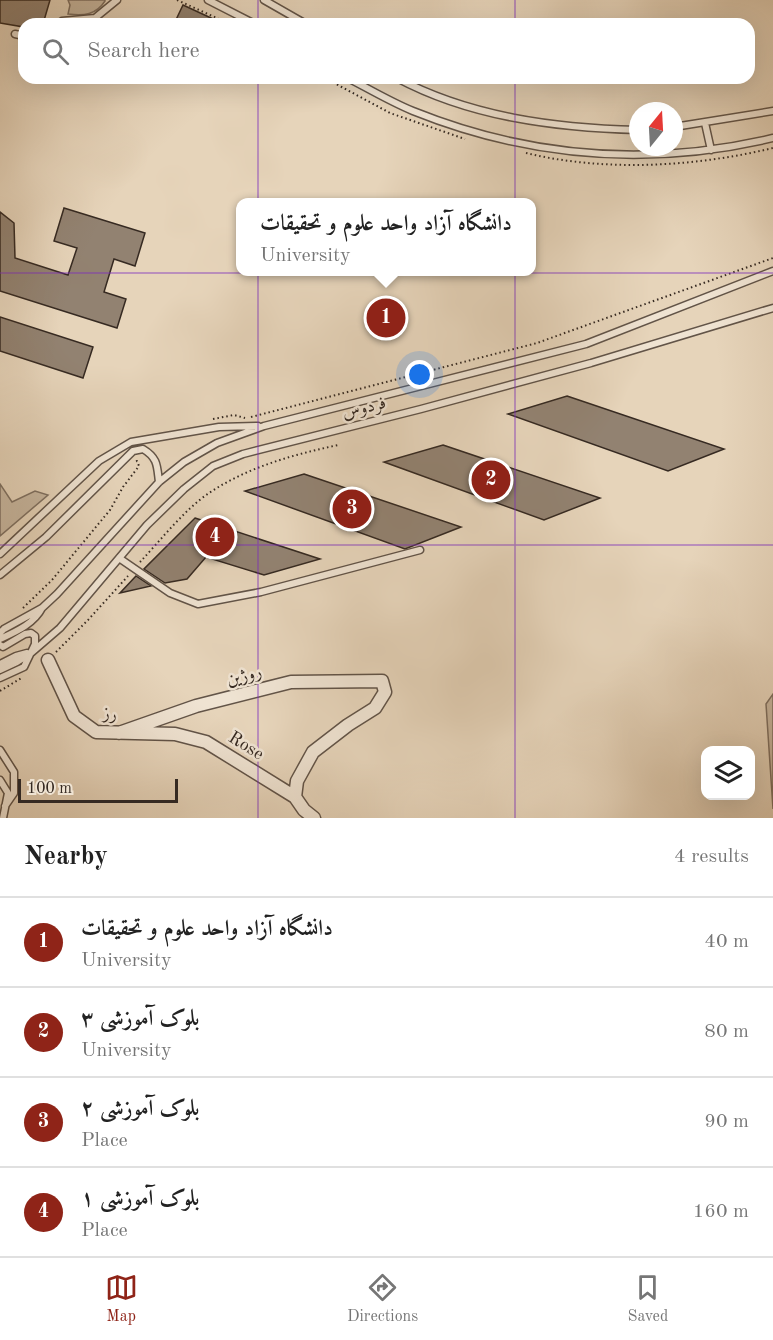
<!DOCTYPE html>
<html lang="en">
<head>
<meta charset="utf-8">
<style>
	:root { --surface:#fff; --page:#f6f6f6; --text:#222; --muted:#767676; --line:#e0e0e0; --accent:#8f2418 }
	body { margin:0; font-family:"Old Standard TT",Amiri,serif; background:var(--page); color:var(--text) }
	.controls { position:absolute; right:18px; bottom:18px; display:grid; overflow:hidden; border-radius:12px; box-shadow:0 6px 24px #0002 }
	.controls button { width:54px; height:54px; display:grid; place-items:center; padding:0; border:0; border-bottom:2px solid var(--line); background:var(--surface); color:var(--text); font:30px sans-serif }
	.compass { position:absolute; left:629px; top:102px; width:54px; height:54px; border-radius:50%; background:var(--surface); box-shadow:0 6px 24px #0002; rotate:18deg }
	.scale { position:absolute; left:18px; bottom:15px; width:160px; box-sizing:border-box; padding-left:6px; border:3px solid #362a22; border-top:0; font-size:16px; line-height:21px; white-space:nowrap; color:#362a22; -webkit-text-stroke:4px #efe3d2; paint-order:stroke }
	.you { position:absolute; left:420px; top:375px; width:21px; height:21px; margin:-15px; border:4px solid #fff; border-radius:50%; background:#1a73e8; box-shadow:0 0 0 9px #1a73e833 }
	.badge { display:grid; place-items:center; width:39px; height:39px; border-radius:50%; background:var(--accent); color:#fff; font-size:20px; font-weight:700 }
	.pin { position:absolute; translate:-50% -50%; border:3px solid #fff; box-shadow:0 2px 6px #0006 }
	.popup { position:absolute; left:236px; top:198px; width:300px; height:78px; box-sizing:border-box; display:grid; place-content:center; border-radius:12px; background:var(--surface); filter:drop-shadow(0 2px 4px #0005); font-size:20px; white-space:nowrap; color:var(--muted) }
	.popup b { font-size:22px; color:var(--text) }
	.popup::after { content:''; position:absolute; left:50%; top:100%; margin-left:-12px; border:12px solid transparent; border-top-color:var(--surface) }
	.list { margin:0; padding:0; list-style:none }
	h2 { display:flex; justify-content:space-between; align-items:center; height:78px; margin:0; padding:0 24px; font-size:26px }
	h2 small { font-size:20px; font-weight:400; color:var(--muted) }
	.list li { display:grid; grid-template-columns:39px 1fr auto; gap:18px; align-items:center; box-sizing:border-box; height:90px; padding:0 24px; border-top:2px solid var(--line) }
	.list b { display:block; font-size:22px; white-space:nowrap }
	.list p { margin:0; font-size:20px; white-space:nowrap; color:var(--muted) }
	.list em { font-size:20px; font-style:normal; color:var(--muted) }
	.icon { flex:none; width:33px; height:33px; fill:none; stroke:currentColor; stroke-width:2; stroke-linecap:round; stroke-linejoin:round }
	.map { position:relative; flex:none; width:773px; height:818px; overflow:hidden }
	.search { position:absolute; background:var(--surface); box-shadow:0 6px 24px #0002; left:18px; right:18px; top:18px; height:66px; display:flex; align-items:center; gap:15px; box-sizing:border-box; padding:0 21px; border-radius:18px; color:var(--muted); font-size:22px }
	.sheet { height:438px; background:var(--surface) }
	nav { display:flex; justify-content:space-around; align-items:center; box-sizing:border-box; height:84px; border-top:2px solid var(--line); background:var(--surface); font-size:16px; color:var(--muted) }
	nav a { display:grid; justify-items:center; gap:3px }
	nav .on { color:var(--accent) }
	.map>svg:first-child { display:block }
</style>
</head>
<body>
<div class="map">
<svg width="773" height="818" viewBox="0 0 773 818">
	<rect width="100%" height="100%" fill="#e6d4ba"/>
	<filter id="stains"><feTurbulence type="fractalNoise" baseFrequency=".00333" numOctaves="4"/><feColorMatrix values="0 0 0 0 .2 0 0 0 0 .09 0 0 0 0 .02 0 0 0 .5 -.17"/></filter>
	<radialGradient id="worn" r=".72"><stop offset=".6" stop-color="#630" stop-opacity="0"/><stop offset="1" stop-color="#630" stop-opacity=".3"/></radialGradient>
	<!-- green -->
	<path fill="#c8b7a0" stroke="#7f7061" stroke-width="1.5" d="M 68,0 L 105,0 L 105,1 C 96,15 84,16 68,14 L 70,5 Z
		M 0,484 L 12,502 L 35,491 L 48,495 L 0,536 Z
		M 773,694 L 773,809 L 766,704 Z"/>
	<!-- building -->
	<path fill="#928271" stroke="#362a22" stroke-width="1.5" d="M 0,0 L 50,0 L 43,24 L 24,24 L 24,27 L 0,23 Z
		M 183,5 L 224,24 L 174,24 Z
		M 64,208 L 145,233 L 135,266 L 114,259 L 104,292 L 126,299 L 117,328 L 0,291 L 0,212 L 14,223 L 15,258 L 68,275 L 77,248 L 54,241 Z
		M 0,317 L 93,347 L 83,378 L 0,351 Z
		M 567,396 L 724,449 L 668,471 L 508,414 Z
		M 443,445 L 600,498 L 544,520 L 384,462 Z
		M 304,474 L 461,527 L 405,549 L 245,491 Z
		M 195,518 L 320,559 L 264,575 L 206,557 L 187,579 L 165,583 L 144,569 Z
		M 136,576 L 151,586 L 120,593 Z"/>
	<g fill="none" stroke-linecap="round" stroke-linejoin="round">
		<!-- service casing -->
		<g stroke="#625448" stroke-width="9">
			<path id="service" d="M 208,0 L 255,24
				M 264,0 L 306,24
				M 58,24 L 62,21 L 95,18 L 117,0
				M 15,34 L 24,36
				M 348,78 C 369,89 391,102 413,111 C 530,158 651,167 773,138
				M 397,78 C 470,117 556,128 638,130
				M 705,123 L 711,150
				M 674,127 L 773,111
				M 0,554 L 99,461 L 131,442 L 219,427 L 258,426
				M 119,558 L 170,593 L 198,604 L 261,592 L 420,550
				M 0,575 L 46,537 L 133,451 L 143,449 C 158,458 157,466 159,482
				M 0,633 L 4,629 L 42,608 L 57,594 L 159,482 L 184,462 L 217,443 L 264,426 L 586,344 L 773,271
				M 0,639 C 15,632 34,624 42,608
				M 0,645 L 3,647 L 25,634 L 31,633 L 35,636 L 35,644 L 24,667 L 0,678
				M 0,664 L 16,656 L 27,653
				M 0,670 L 17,662 L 31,653 L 60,628 L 147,525 L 184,489 L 213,466 L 243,454 L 421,409 L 591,363 L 773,308
				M 0,750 L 14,772 L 14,793 L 5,806
				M 0,780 L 8,793 L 3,818"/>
		</g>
		<!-- minor casing -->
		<g stroke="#625448" stroke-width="15">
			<path id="minor" d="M 48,660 L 74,716 L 96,732 L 175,734 L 206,742 L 295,797 L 304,810 L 314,818
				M 119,733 L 196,706 L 291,682 L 382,681 L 385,692 L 375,708 L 348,725 L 313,752 L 297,781 L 295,797"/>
		</g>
		<!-- path -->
		<path stroke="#362a22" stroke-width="2" stroke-dasharray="1.5 3" stroke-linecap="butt" d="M 177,0 L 230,24
			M 325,78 L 390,113 L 465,139
			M 526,153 C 605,172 694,167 773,148
			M 251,417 L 537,343 L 773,258
			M 213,419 L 234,415 L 245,418
			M 140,562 C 160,541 184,510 209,493 C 248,467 292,455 338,445
			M 23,608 L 52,580 L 110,510 L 123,487 L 139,466 L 137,461 L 134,462
			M 56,652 L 88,620 L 128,576
			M 0,691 L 23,677"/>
		<!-- service -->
		<use href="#service" stroke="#efe3d2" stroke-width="6"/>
		<!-- minor -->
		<use href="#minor" stroke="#efe3d2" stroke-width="12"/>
	</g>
	<!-- grid -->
	<path fill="none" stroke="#7b2cbf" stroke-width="1.5" stroke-opacity="0.55" d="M 258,0 L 258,24M 515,0 L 515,24M 258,78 L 258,818M 515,78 L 515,818M 0,273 L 773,273M 0,545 L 773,545"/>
	<g text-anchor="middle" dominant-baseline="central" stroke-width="5" stroke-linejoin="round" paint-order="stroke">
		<!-- street labels -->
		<g font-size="18" fill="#362a22" stroke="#efe3d2">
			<text transform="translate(364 408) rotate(-14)">فردوس</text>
			<text transform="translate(244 676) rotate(-15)">روژین</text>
			<text transform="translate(110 714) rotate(5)">رز</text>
			<text transform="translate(246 746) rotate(32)">Rose</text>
		</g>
	</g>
	<rect width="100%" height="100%" filter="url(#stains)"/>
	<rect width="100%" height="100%" fill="url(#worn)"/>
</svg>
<div class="controls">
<button><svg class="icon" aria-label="layers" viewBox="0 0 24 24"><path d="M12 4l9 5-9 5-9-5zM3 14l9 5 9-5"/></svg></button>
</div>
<svg class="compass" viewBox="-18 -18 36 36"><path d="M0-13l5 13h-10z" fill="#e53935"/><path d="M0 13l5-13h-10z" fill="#767676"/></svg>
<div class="scale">100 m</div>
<div class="you"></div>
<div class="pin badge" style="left:386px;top:318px">1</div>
<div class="popup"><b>دانشگاه آزاد واحد علوم و تحقیقات</b>University</div>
<div class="pin badge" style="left:491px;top:480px">2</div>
<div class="pin badge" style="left:352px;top:509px">3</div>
<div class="pin badge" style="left:215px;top:537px">4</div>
<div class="search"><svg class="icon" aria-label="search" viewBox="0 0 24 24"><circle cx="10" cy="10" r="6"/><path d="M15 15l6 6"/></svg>Search here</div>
</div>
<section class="sheet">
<h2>Nearby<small>4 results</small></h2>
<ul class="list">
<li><span class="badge">1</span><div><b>دانشگاه آزاد واحد علوم و تحقیقات</b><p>University</p></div><em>40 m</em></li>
<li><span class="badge">2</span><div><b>بلوک آموزشی ۳</b><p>University</p></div><em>80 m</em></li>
<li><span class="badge">3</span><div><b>بلوک آموزشی ۲</b><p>Place</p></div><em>90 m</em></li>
<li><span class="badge">4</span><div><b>بلوک آموزشی ۱</b><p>Place</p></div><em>160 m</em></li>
</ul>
</section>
<nav>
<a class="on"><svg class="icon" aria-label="map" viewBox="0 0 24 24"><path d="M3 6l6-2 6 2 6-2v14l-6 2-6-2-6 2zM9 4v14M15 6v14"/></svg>Map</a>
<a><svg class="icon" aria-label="directions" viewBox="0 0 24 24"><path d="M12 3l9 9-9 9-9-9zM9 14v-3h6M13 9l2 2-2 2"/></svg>Directions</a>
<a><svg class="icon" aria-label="saved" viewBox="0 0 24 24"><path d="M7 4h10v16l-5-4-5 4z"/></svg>Saved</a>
</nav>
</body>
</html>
